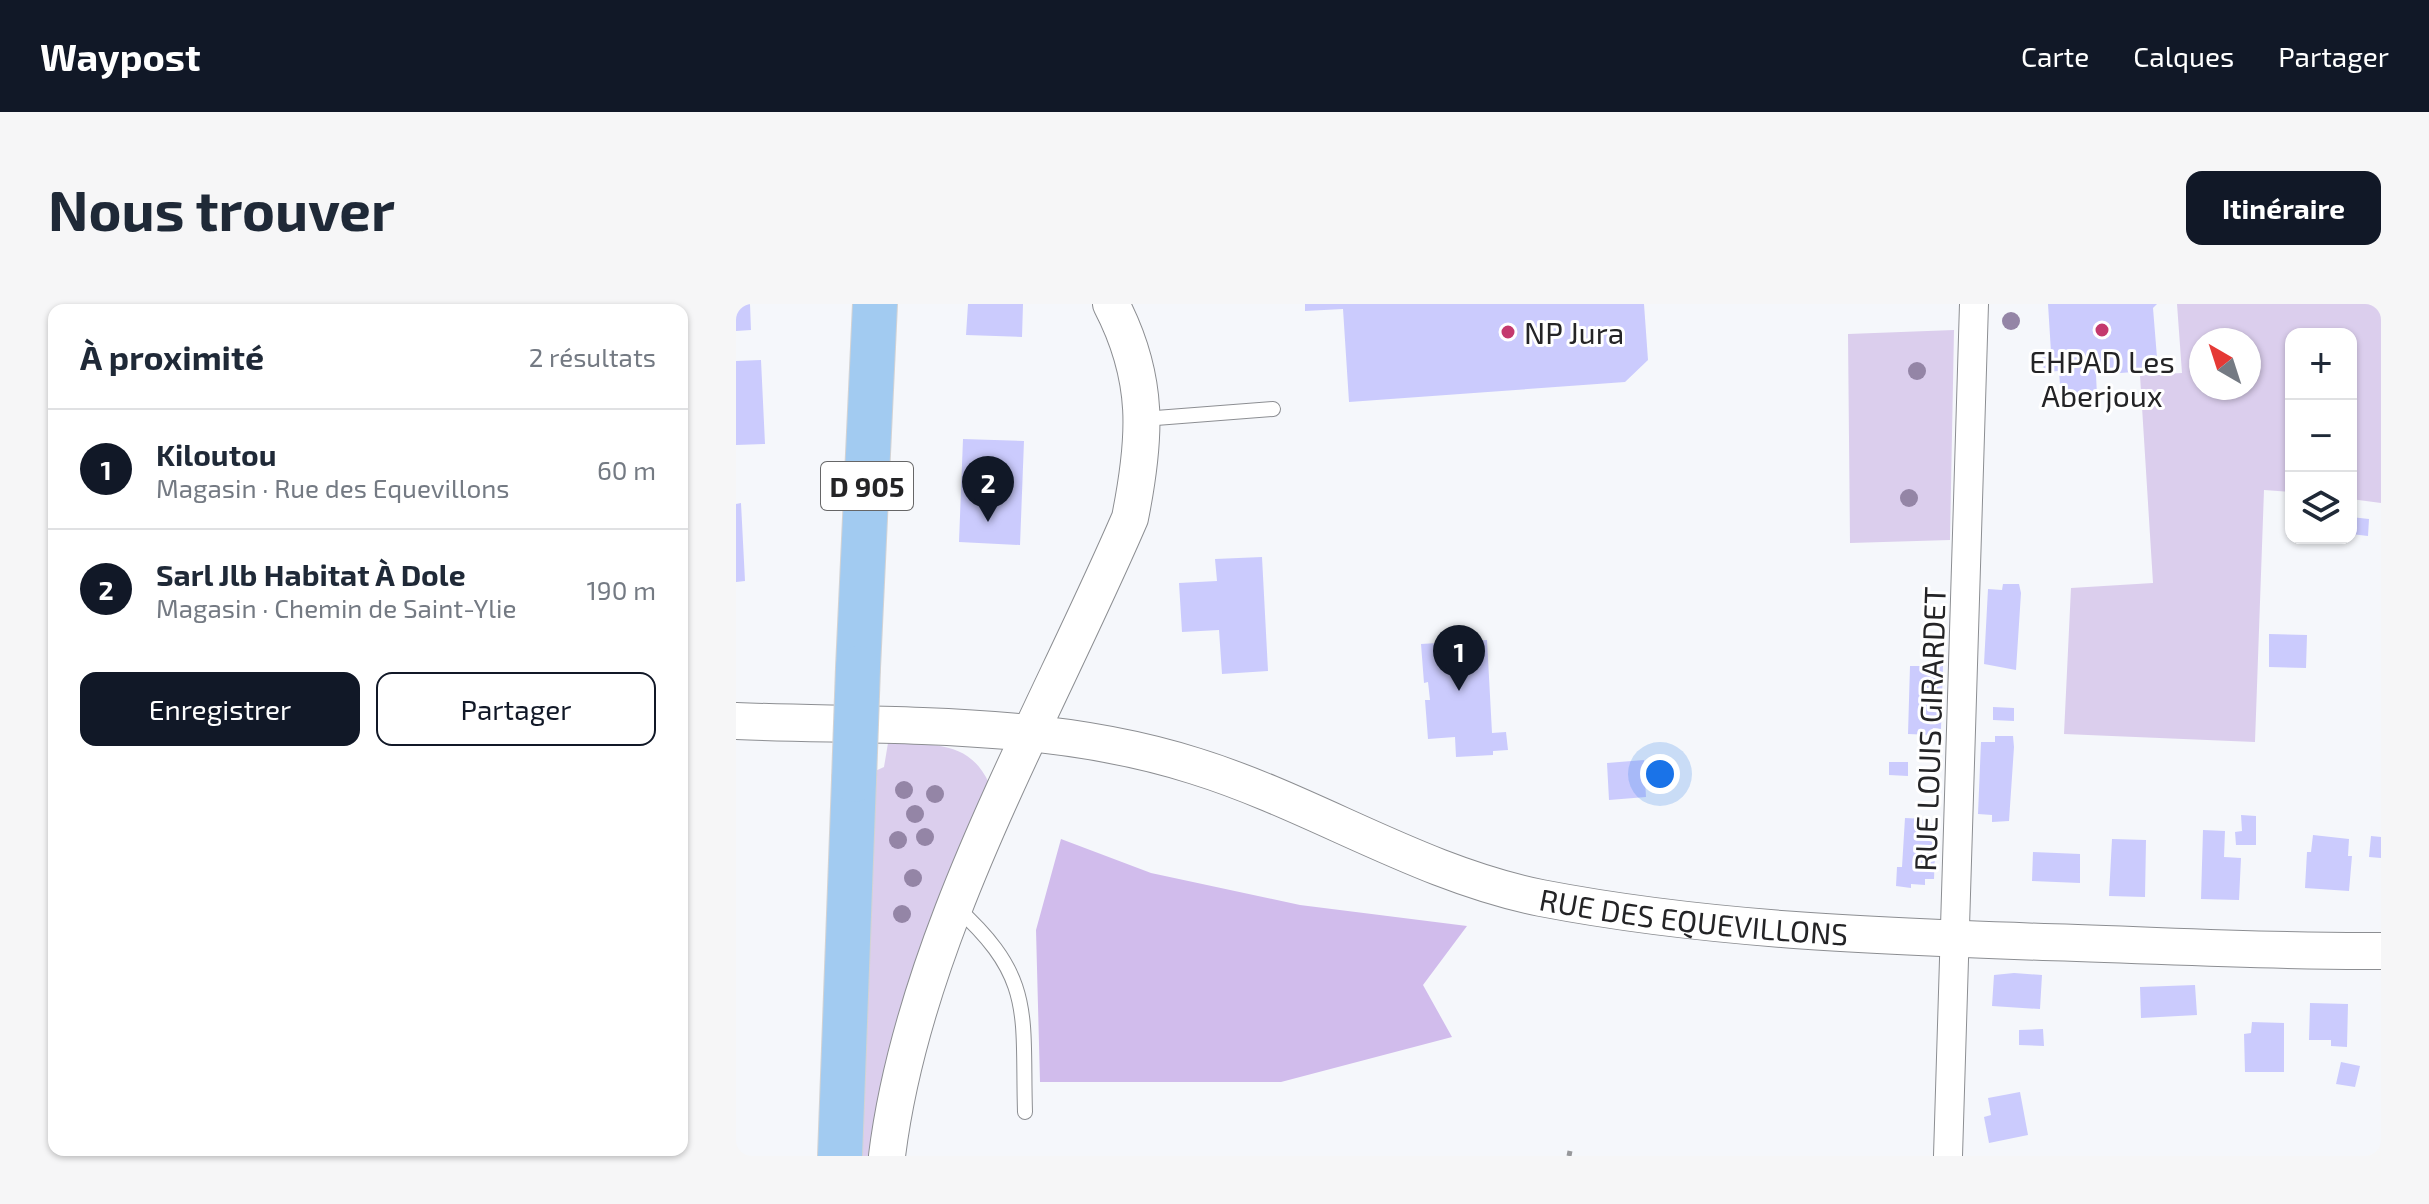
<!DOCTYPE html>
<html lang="fr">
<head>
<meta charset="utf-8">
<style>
	:root { --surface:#fff; --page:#f6f6f7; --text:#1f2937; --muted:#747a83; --line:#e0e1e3; --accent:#111827 }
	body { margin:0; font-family:"Exo 2",sans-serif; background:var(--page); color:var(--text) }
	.controls { position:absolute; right:24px; top:24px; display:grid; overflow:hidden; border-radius:16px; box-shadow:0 2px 6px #0004 }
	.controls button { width:72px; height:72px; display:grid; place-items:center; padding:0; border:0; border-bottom:2px solid var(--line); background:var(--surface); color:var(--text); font:40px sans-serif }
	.compass { position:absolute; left:1453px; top:24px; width:72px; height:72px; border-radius:50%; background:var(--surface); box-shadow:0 2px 6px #0004; rotate:321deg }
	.you { position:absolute; left:924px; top:470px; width:28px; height:28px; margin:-20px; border:6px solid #fff; border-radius:50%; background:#1a73e8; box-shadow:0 0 0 12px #1a73e833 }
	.badge { display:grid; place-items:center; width:52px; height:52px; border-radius:50%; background:var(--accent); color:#fff; font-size:26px; font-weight:700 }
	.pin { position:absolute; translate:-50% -66px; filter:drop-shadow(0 2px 4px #0008) }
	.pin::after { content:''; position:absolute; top:42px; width:28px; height:24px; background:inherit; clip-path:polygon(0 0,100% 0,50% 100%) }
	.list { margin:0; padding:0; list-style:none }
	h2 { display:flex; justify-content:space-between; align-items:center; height:104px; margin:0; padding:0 32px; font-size:34px }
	h2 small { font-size:26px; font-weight:400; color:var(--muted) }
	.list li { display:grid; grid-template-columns:52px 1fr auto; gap:24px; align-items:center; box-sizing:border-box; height:120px; padding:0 32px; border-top:2px solid var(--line) }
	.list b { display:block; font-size:30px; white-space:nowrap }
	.list p { margin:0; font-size:26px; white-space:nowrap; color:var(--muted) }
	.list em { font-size:26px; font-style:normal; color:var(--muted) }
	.actions { display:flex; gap:16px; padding:24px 32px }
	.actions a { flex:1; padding:18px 0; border:2px solid var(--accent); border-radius:16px; text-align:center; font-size:28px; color:var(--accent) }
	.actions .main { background:var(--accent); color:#fff }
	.icon { flex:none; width:44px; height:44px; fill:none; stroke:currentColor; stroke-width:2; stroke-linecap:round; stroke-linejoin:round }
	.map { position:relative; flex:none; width:1645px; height:852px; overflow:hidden; border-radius:16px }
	header { display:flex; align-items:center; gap:48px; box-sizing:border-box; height:112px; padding:0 40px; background:var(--accent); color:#fff }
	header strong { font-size:38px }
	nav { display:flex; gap:44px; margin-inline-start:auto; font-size:28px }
	.intro { display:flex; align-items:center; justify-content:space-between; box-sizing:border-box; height:192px; padding:0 48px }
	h1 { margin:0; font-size:56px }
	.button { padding:20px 36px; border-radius:16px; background:var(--accent); color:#fff; font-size:28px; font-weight:700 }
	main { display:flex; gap:48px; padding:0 48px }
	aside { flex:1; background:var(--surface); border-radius:16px; box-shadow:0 2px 6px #0004 }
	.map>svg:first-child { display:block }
</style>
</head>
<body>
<header>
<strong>Waypost</strong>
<nav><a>Carte</a><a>Calques</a><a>Partager</a></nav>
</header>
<div class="intro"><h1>Nous trouver</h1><a class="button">Itinéraire</a></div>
<main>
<aside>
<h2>À proximité<small>2 résultats</small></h2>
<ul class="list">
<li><span class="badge">1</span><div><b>Kiloutou</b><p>Magasin · Rue des Equevillons</p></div><em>60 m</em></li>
<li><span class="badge">2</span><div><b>Sarl Jlb Habitat À Dole</b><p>Magasin · Chemin de Saint-Ylie</p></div><em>190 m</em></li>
</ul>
<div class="actions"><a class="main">Enregistrer</a><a>Partager</a></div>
</aside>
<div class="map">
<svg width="1645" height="852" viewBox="0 0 1645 852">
	<rect width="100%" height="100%" fill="#f5f7fb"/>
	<!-- green -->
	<path fill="#dbceed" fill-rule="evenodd" d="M 1441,0 L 1645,0 L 1645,199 L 1615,195 L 1615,30 L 1555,30 L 1555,188 L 1528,186 L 1519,438 L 1328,430 L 1335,284 L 1417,279 L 1404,71 L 1446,69 ZM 1513,36 L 1513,84 L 1465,84 L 1465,36 Z
		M 1218,26 L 1214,236 L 1114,239 L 1112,30 Z
		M 152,439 C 194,442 232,434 253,479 L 137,852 L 121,852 L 137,468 L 148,463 Z"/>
	<!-- forest -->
	<path fill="#d1bcec" d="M 325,535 L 415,569 L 564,601 L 731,622 L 687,681 L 716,733 L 545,778 L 304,778 L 300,626 Z"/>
	<!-- building -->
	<path fill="#cbcbfd" d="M 0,0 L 14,0 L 15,26 L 0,27 Z
		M 232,0 L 287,0 L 286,33 L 230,31 Z
		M 569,0 L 908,0 L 912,56 L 889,78 L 613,98 L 607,5 L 569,7 Z
		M 1312,0 L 1421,0 L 1417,4 L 1422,66 L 1360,71 L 1361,91 L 1325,94 L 1323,67 L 1308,68 L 1306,49 L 1315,48 Z
		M 25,56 L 29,140 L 0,141 L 0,57 Z
		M 227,135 L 288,137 L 284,241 L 223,238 Z
		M 5,199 L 9,277 L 0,278 L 0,200 Z
		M 1615,213 L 1633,215 L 1632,232 L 1615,230 Z
		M 526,253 L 532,367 L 486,370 L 483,326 L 446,328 L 443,279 L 481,277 L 479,255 Z
		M 1267,280 L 1283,280 L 1285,289 L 1280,366 L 1248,360 L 1252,285 L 1266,286 Z
		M 1533,330 L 1571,331 L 1570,364 L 1533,363 Z
		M 751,336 L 756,429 L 770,428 L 772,446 L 757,447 L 757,451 L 720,453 L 719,433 L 692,435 L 689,396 L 694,396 L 692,378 L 688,379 L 685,340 Z
		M 1174,362 L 1207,362 L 1205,425 L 1197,424 L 1196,431 L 1172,430 Z
		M 1257,403 L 1278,404 L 1278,417 L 1257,416 Z
		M 1259,432 L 1277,432 L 1278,443 L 1273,517 L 1256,518 L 1256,511 L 1242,510 L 1245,438 L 1259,438 Z
		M 908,456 L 910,493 L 873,496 L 871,459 Z
		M 1153,458 L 1172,458 L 1172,472 L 1153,471 Z
		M 1505,511 L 1520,512 L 1520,541 L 1500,541 L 1499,528 L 1506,527 Z
		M 1169,514 L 1192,515 L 1192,520 L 1200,521 L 1198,575 L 1189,575 L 1189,581 L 1175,580 L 1175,584 L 1160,582 L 1161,563 L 1166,563 Z
		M 1467,526 L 1489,527 L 1488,553 L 1505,554 L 1503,596 L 1465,595 Z
		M 1577,531 L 1613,535 L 1612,552 L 1616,552 L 1613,587 L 1569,584 L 1571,548 L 1575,548 Z
		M 1635,532 L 1645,533 L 1645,554 L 1633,553 Z
		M 1376,535 L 1410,536 L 1409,593 L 1373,592 Z
		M 1297,548 L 1344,550 L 1344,579 L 1296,577 Z
		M 1278,669 L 1306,671 L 1304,705 L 1256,702 L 1258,671 Z
		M 1459,681 L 1461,711 L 1405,714 L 1404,683 Z
		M 1574,699 L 1612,700 L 1611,743 L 1595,742 L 1595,736 L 1573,736 Z
		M 1516,718 L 1548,719 L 1548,768 L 1509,768 L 1508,730 L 1515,729 Z
		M 1307,725 L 1308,742 L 1283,741 L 1283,726 Z
		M 1605,758 L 1624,762 L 1619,783 L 1600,780 Z
		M 1284,788 L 1292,831 L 1253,839 L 1248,813 L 1255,811 L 1252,794 Z"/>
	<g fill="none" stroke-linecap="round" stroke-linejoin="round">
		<!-- service casing -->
		<g stroke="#8c8e92" stroke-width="16">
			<path id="service" d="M 407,115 L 537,105
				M 220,603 C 299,674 286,710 289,808"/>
		</g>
		<!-- minor casing -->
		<g stroke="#8c8e92" stroke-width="30">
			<path id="minor" d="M 1212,852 L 1238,0"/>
		</g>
		<!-- tertiary casing -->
		<g stroke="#8c8e92" stroke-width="38">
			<g id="tertiary">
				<path id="s1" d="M 0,417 C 153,423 312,415 459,462 C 578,499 682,569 805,594 C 971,626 1140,632 1308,638 C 1420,641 1533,648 1645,647"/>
				<path d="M 151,852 C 178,633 307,416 394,214 C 410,134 414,75 375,0"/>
			</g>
		</g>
		<!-- primary casing -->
		<g stroke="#d3d3d4" stroke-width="46">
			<path id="primary" d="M 122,364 L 139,0
				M 104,852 L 118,476"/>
		</g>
		<!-- path -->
		<path stroke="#97989b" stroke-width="5" stroke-dasharray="6 6" stroke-linecap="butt" d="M 833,852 L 834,847"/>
		<!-- service -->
		<use href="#service" stroke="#fff" stroke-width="14"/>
		<!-- minor -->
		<use href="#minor" stroke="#fff" stroke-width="28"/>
		<!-- tertiary -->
		<use href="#tertiary" stroke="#fff" stroke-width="36"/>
		<!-- primary -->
		<use href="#primary" stroke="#a2cbf1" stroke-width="44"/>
		<!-- primary-bridge casing -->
		<g stroke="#d3d3d4" stroke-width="46" stroke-linecap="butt">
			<path id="primary-bridge" d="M 118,476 L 122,364"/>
		</g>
		<!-- primary-bridge -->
		<use href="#primary-bridge" stroke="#a2cbf1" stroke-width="44"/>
	</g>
	<!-- trees -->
	<g fill="#9485a6">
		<circle cx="1275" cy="17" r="9"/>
		<circle cx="1181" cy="67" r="9"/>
		<circle cx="1173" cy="194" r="9"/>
		<circle cx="168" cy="486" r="9"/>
		<circle cx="199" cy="490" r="9"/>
		<circle cx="179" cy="510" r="9"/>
		<circle cx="189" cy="533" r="9"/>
		<circle cx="162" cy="536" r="9"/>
		<circle cx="177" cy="574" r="9"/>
		<circle cx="166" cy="610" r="9"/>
	</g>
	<!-- markers -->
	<g fill="#c4396e" stroke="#fff" stroke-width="3">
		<circle cx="1366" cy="26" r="8"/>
		<circle cx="772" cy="28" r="8"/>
	</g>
	<g text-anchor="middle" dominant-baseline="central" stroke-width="6" stroke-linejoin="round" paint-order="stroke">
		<!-- shield labels -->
		<rect fill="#fff" stroke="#666667" stroke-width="2" x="85" y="158" width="92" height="48" rx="6"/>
		<g font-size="28" font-weight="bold" fill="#242426">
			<text x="131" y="182">D 905</text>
		</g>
		<!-- poi labels -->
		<g font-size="30" fill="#242426" stroke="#fff" text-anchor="start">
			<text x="788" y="28">NP Jura</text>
			<text x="1366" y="57" text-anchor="middle">EHPAD Les<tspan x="1366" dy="34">Aberjoux</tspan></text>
		</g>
		<!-- street labels -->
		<g font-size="30" fill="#242426" stroke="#fff">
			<text transform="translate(1193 425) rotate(-88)">RUE LOUIS GIRARDET</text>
			<text stroke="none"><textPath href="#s1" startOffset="988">RUE DES EQUEVILLONS</textPath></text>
		</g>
	</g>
</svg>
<div class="controls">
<button>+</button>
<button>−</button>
<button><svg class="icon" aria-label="layers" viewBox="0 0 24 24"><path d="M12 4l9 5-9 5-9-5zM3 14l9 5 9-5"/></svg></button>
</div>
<svg class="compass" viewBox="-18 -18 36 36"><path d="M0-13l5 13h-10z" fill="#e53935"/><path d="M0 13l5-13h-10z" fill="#747a83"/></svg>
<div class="you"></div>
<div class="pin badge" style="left:723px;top:387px">1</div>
<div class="pin badge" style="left:252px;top:218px">2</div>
</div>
</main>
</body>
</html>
